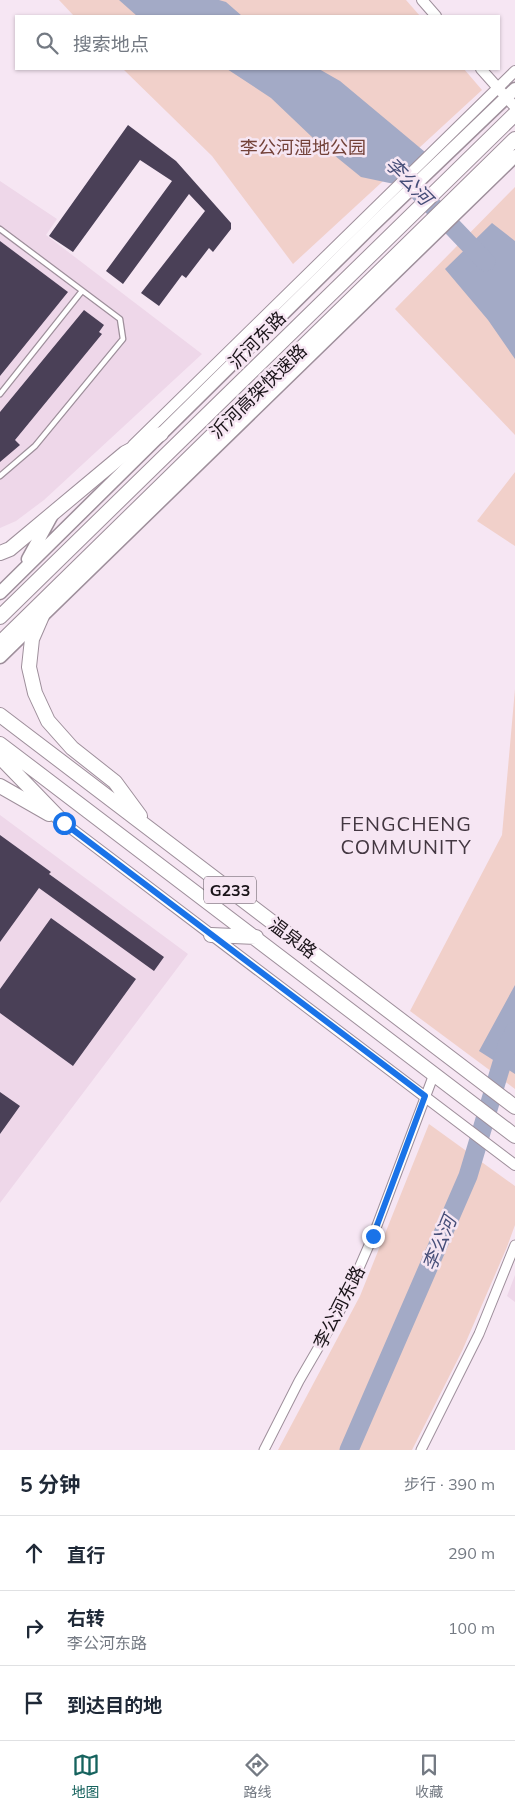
<!DOCTYPE html>
<html lang="zh">
<head>
<meta charset="utf-8">
<style>
	:root { --surface:#fff; --page:#f6f6f7; --text:#1f2937; --muted:#747a83; --line:#e0e1e3; --accent:#16635e }
	body { margin:0; font-family:Mulish,"Noto Sans SC",sans-serif; background:var(--page); color:var(--text) }
	.stop { position:absolute; width:15px; height:15px; margin:-11px; border:4px solid #1a73e8; border-radius:50%; background:#fff }
	.stop.end { background:#1a73e8; border-color:#fff; box-shadow:0 1px 5px #0008 }
	.list { margin:0; padding:0; list-style:none }
	h2 { display:flex; justify-content:space-between; align-items:center; height:65px; margin:0; padding:0 20px; font-size:21px }
	h2 small { font-size:16px; font-weight:400; color:var(--muted) }
	.list li { display:grid; grid-template-columns:32px 1fr auto; gap:15px; align-items:center; box-sizing:border-box; height:75px; padding:0 20px; border-top:1px solid var(--line) }
	.list b { display:block; font-size:19px; white-space:nowrap }
	.list p { margin:0; font-size:16px; white-space:nowrap; color:var(--muted) }
	.list em { font-size:16px; font-style:normal; color:var(--muted) }
	.icon { flex:none; width:28px; height:28px; fill:none; stroke:currentColor; stroke-width:2; stroke-linecap:round; stroke-linejoin:round }
	.map { position:relative; flex:none; width:515px; height:1450px; overflow:hidden }
	.search { position:absolute; background:var(--surface); box-shadow:0 1px 4px #0004; left:15px; right:15px; top:15px; height:55px; display:flex; align-items:center; gap:12px; box-sizing:border-box; padding:0 18px; border-radius:0px; color:var(--muted); font-size:19px }
	.sheet { height:290px; background:var(--surface) }
	nav { display:flex; justify-content:space-around; align-items:center; box-sizing:border-box; height:70px; border-top:1px solid var(--line); background:var(--surface); font-size:14px; color:var(--muted) }
	nav a { display:grid; justify-items:center; gap:2px }
	nav .on { color:var(--accent) }
	.map>svg:first-child { display:block }
</style>
</head>
<body>
<div class="map">
<svg width="515" height="1450" viewBox="0 0 515 1450">
	<rect width="100%" height="100%" fill="#f6e6f3"/>
	<!-- built -->
	<path fill="#eed7e9" d="M 0,181 L 57,219 L 46,235 L 202,354 L 44,500 L 16,521 L 0,528 Z
		M 0,815 L 188,954 L 0,1203 Z
		M 515,1275 L 515,1302 L 507,1296 Z"/>
	<!-- green -->
	<path fill="#f1d0ca" d="M 59,0 L 406,0 L 420,16 L 74,16 Z
		M 123,69 L 464,69 L 482,90 L 293,264 L 212,156 Z
		M 515,187 L 515,435 L 395,309 Z
		M 515,472 L 515,546 L 477,521 Z
		M 515,689 L 515,1089 L 410,1011 L 502,835 Z
		M 429,1124 L 515,1186 L 515,1225 L 507,1247 L 462,1351 L 412,1450 L 278,1450 L 360,1296 Z"/>
	<!-- water -->
	<path fill="#a3aac6" d="M 119,0 L 219,0 L 226,2 L 242,16 L 137,16 Z
		M 227,69 L 319,69 L 340,81 L 431,157 L 399,185 L 361,177 L 313,138 L 271,98 Z
		M 492,223 L 515,241 L 515,359 L 488,320 L 445,269 Z
		M 515,985 L 515,1074 L 479,1051 Z"/>
	<g fill="none" stroke-linecap="round" stroke-linejoin="round">
		<!-- river -->
		<path stroke="#a3aac6" stroke-width="19" d="M 400,172 L 486,262
			M 349,1450 L 468,1176 L 507,1046 L 515,1031"/>
	</g>
	<!-- building -->
	<path fill="#4a4057" d="M 128,125 L 176,161 L 231,223 L 231,229 L 213,252 L 209,248 L 186,278 L 182,275 L 159,306 L 141,293 L 205,211 L 189,194 L 123,284 L 106,271 L 172,181 L 140,160 L 73,252 L 49,236 Z
		M 0,241 L 68,292 L 0,376 Z
		M 84,310 L 104,325 L 99,332 L 102,334 L 15,440 L 20,445 L 0,462 L 0,412 Z
		M 0,835 L 51,872 L 49,874 L 164,957 L 154,971 L 39,888 L 0,942 Z
		M 51,918 L 136,979 L 73,1066 L 0,1013 L 0,989 Z
		M 0,1092 L 20,1106 L 0,1134 Z"/>
	<g fill="none" stroke-linecap="round" stroke-linejoin="round">
		<!-- service casing -->
		<g stroke="#9e8f9b" stroke-width="7">
			<path id="service" d="M 0,229 L 120,319 L 123,339 L 35,446 L 0,476
				M 0,394 L 82,291"/>
		</g>
		<!-- minor casing -->
		<g stroke="#9e8f9b" stroke-width="11">
			<path id="minor" d="M 264,1450 L 299,1381 L 342,1307 L 373,1236 L 434,1074
				M 421,1450 L 479,1334 L 515,1245"/>
		</g>
		<!-- tertiary casing -->
		<g stroke="#9e8f9b" stroke-width="12">
			<path id="tertiary" d="M 422,0 L 436,16
				M 481,69 L 515,107
				M 133,445 L 515,71
				M 64,823 L 515,1165"/>
		</g>
		<!-- secondary casing -->
		<g stroke="#9e8f9b" stroke-width="15">
			<path id="secondary" d="M 28,559 L 52,515
				M 0,593 L 372,226 L 515,89
				M 0,657 L 515,156"/>
		</g>
		<!-- trunk casing -->
		<g stroke="#9e8f9b" stroke-width="16">
			<path id="trunk" d="M 0,553 L 10,549 L 125,453 L 161,434
				M 42,616 L 32,639 L 29,667 L 35,693 L 48,721 L 72,748 L 115,782 L 140,816
				M 0,617 L 515,114
				M 0,643 L 515,139
				M 0,715 L 515,1107
				M 0,744 L 515,1136
				M 0,757 L 64,823
				M 0,786 L 49,814
				M 211,935 L 256,937"/>
		</g>
		<!-- service -->
		<use href="#service" stroke="#fff" stroke-width="4.5"/>
		<!-- minor -->
		<use href="#minor" stroke="#fff" stroke-width="9"/>
		<!-- tertiary -->
		<use href="#tertiary" stroke="#fff" stroke-width="10"/>
		<!-- secondary -->
		<use href="#secondary" stroke="#fff" stroke-width="12"/>
		<!-- trunk -->
		<use href="#trunk" stroke="#fff" stroke-width="14"/>
	</g>
	<g fill="none" stroke-linecap="round" stroke-linejoin="round">
		<!-- route -->
		<path stroke="#1a73e8" stroke-width="6" d="M 64,823 L 425,1096 L 373,1236"/>
	</g>
	<g text-anchor="middle" dominant-baseline="central" stroke-width="5" stroke-linejoin="round" paint-order="stroke">
		<!-- shield labels -->
		<rect fill="#f6e6f3" stroke="#5b525a" stroke-width="1" x="204" y="876.5" width="52" height="27" rx="4"/>
		<g font-size="16" font-weight="bold" fill="#191318">
			<text x="230" y="890">G233</text>
		</g>
		<!-- park labels -->
		<g font-size="18" fill="#734239" stroke="#f6e6f3">
			<text x="303" y="147">李公河湿地公园</text>
		</g>
		<!-- street labels -->
		<g font-size="18" fill="#191318" stroke="#f6e6f3">
			<text transform="translate(257 340) rotate(-45)">沂河东路</text>
			<text transform="translate(258 391) rotate(-44)">沂河高架快速路</text>
			<text transform="translate(293 938) rotate(37)">温泉路</text>
			<text transform="translate(339 1307) rotate(-63)">李公河东路</text>
		</g>
		<!-- water labels -->
		<g font-size="19" font-style="italic" fill="#464e78" stroke="#f6e6f3">
			<text transform="translate(409 181) rotate(46)">李公河</text>
			<text transform="translate(439 1243) rotate(-67)">李公河</text>
		</g>
		<!-- quarter labels -->
		<g font-size="20" letter-spacing="1" fill="#433741" stroke="#f6e6f3">
			<text x="406" y="823">FENGCHENG<tspan x="406" dy="23">COMMUNITY</tspan></text>
		</g>
	</g>
</svg>
<div class="stop" style="left:64px;top:823px"></div>
<div class="stop end" style="left:373px;top:1236px"></div>
<div class="search"><svg class="icon" aria-label="search" viewBox="0 0 24 24"><circle cx="10" cy="10" r="6"/><path d="M15 15l6 6"/></svg>搜索地点</div>
</div>
<section class="sheet">
<h2>5 分钟<small>步行 · 390 m</small></h2>
<ul class="list">
<li><svg class="icon" aria-label="ahead" viewBox="0 0 24 24"><path d="M12 20V5M6 11l6-6 6 6"/></svg><div><b>直行</b></div><em>290 m</em></li>
<li><svg class="icon" aria-label="right" viewBox="0 0 24 24"><path d="M7 20v-9h11M14 6l5 5-5 5"/></svg><div><b>右转</b><p>李公河东路</p></div><em>100 m</em></li>
<li><svg class="icon" aria-label="arrive" viewBox="0 0 24 24"><path d="M6 21V4h12l-3 4 3 4H6"/></svg><div><b>到达目的地</b></div></li>
</ul>
</section>
<nav>
<a class="on"><svg class="icon" aria-label="map" viewBox="0 0 24 24"><path d="M3 6l6-2 6 2 6-2v14l-6 2-6-2-6 2zM9 4v14M15 6v14"/></svg>地图</a>
<a><svg class="icon" aria-label="directions" viewBox="0 0 24 24"><path d="M12 3l9 9-9 9-9-9zM9 14v-3h6M13 9l2 2-2 2"/></svg>路线</a>
<a><svg class="icon" aria-label="saved" viewBox="0 0 24 24"><path d="M7 4h10v16l-5-4-5 4z"/></svg>收藏</a>
</nav>
</body>
</html>
